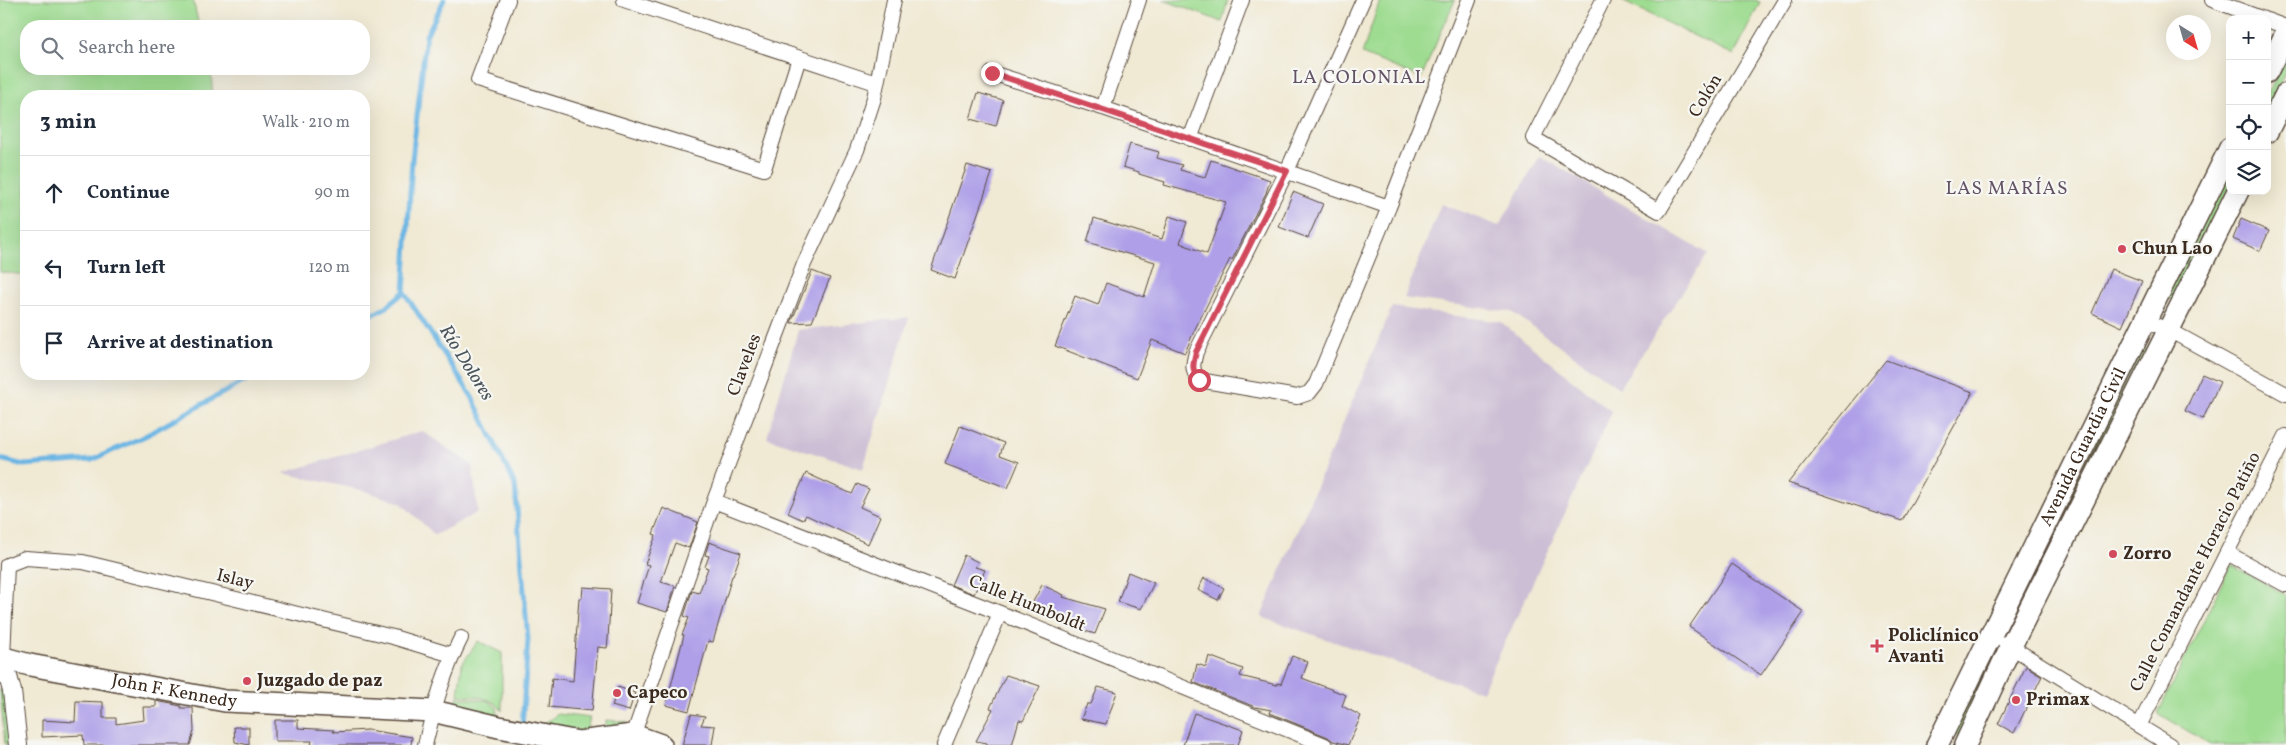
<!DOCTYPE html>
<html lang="en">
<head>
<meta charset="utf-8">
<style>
	:root { --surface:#fff; --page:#f2f2f3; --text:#1f2937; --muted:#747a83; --line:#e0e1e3 }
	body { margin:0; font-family:Vollkorn,serif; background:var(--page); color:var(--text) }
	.controls { position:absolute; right:15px; top:15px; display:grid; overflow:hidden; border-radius:10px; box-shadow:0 5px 20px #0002 }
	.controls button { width:45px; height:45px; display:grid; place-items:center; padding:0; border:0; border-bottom:1px solid var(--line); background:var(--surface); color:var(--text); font:25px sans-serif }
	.compass { position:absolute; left:2166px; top:15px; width:45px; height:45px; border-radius:50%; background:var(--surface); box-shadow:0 5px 20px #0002; rotate:143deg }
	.stop { position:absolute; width:15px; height:15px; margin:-11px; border:4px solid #d1495b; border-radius:50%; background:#fff }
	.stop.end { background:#d1495b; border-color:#fff; box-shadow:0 1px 5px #0008 }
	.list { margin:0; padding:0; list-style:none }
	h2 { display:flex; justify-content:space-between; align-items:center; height:65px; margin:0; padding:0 20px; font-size:21px }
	h2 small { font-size:16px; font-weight:400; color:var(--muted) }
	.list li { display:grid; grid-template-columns:32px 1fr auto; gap:15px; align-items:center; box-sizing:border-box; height:75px; padding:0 20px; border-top:1px solid var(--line) }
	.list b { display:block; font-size:19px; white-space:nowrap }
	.list em { font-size:16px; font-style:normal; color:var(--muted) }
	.icon { flex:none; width:28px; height:28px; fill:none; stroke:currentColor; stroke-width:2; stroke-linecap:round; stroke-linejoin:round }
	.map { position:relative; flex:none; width:2286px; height:745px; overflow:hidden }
	.search { position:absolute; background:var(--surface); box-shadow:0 5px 20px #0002; left:20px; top:20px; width:350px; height:55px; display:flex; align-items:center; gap:12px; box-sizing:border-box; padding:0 18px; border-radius:20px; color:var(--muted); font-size:19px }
	.panel { position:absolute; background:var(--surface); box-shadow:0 5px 20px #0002; left:20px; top:90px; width:350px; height:290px; border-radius:20px }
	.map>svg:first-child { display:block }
</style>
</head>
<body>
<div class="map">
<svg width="2286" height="745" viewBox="0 0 2286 745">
	<rect width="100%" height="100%" fill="#f6f6f2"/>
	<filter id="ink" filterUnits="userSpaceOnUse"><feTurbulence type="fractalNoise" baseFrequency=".02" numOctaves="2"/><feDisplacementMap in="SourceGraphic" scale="10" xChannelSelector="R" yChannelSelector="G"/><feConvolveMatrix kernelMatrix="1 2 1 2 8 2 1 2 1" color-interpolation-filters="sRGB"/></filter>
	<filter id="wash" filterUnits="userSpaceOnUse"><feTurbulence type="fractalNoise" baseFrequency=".0096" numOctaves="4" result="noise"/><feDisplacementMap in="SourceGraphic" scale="20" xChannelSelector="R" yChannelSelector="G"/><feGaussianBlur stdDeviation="1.12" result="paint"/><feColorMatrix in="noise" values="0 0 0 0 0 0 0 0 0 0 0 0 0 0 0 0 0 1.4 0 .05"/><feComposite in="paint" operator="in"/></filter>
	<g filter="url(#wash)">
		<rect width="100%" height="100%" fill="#f0e9d3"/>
		<!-- industrial -->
		<path fill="#ccbed4" d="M 1540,156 L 1708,254 L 1619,388 L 1512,312 L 1404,298 L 1441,204 L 1499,226 Z
			M 1392,307 L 1501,322 L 1612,412 L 1482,692 L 1261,617 Z
			M 909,317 L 863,469 L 767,438 L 798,330 Z
			M 422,431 L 472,465 L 478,512 L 435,535 L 401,503 L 365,491 L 283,473 Z"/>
		<!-- green -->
		<path fill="#9edc91" stroke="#6c8358" d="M 0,0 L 193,0 L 199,26 L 26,26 L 26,69 L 210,69 L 212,80 L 212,96 L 26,96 L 26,275 L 0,272 Z
			M 1164,0 L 1228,0 L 1222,22 Z
			M 1380,0 L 1455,0 L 1421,78 L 1362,54 Z
			M 1620,0 L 1755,0 L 1760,2 L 1734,55 Z
			M 2286,57 L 2286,73 L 2267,111 L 2267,95 Z
			M 2230,170 L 2230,187 L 2174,300 L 2166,296 Z
			M 2142,347 L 2149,350 L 2062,528 L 2054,525 Z
			M 2231,565 L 2286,595 L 2286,745 L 2211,745 L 2158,713 Z
			M 478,641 L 502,653 L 502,711 C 492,696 475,697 458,695 L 462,664 Z
			M 1990,654 L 1997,658 L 1959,736 L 1951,732 Z
			M 6,689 L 12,745 L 5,745 L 0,690 Z
			M 457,697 L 489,701 L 497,708 L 498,715 L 456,705 Z
			M 558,714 L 590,718 L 586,732 L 539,727 Z
			M 606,720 L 627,722 L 625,731 L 606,728 Z"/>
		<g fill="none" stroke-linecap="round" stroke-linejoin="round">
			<!-- stream -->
			<path stroke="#6cb6e4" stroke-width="5" d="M 444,0 L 426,36 L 412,160 L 404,292 L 472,397 L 515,485 L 528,639 L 522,727
				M 364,319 L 385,308 L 404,292
				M 0,459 L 24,465 L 92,460 L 145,436 L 257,374"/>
		</g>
		<g id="blocks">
			<!-- building -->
			<path fill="#ae9fe8" d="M 978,93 L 1003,100 L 996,126 L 970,119 Z
				M 1130,144 L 1159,152 L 1157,158 L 1182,165 L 1180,170 L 1205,177 L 1211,160 L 1270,180 L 1266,193 L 1232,260 L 1230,259 L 1194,331 L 1185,353 L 1152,340 L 1137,378 L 1055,346 L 1075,296 L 1098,305 L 1106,283 L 1144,297 L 1155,262 L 1087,242 L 1094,218 L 1162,239 L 1169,216 L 1187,222 L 1180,243 L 1207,254 L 1226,202 L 1164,185 L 1165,182 L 1139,174 L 1139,172 L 1123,167 Z
				M 967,165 L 992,173 L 955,279 L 931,270 Z
				M 1293,192 L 1323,204 L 1308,238 L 1279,227 Z
				M 2241,219 L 2269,231 L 2260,251 L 2233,239 Z
				M 2111,269 L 2142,281 L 2122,327 L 2092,313 Z
				M 812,271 L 830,278 L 812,322 L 791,323 Z
				M 1886,360 L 1973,392 L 1902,521 L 1788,483 Z
				M 2202,374 L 2220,382 L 2203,419 L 2185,411 Z
				M 960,426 L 1004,443 L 1000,455 L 1019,462 L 1008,488 L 945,464 Z
				M 806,473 L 852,494 L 857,484 L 869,489 L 860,507 L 880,516 L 868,544 L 806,515 L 803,520 L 788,513 Z
				M 663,508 L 698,522 L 689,548 L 675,543 L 661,582 L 675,586 L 667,612 L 637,603 L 649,565 L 645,564 L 656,535 L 653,534 Z
				M 709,542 L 741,553 L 733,576 L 732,576 L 713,642 L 708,641 L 689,711 L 666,705 L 684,635 L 682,635 L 689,618 L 684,616 L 692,591 L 699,593 L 708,568 L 705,567 L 709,556 L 705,555 Z
				M 964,555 L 978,562 L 975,567 L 985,570 L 974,594 L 951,585 Z
				M 1732,564 L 1804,612 L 1761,675 L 1689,627 Z
				M 1128,572 L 1154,583 L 1141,609 L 1118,602 Z
				M 1204,578 L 1224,588 L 1218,600 L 1198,590 Z
				M 1042,585 L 1064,595 L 1063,597 L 1105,609 L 1095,634 L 1063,624 L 1054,613 L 1028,611 Z
				M 583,587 L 611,589 L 608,639 L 607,648 L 598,647 L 592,711 L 549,707 L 552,678 L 573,681 L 579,598 L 582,598 Z
				M 1209,656 L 1243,669 L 1240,676 L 1277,685 L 1277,683 L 1281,684 L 1292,656 L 1308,662 L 1302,678 L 1346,695 L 1342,706 L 1361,716 L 1348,745 L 1333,741 L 1328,737 L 1270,713 L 1271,710 L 1255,707 L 1193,682 L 1197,664 L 1206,667 Z
				M 2026,666 L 2042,676 L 2014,733 L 1998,724 Z
				M 1006,675 L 1040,686 L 1023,721 L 1019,720 L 1012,745 L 987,745 L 987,743 L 976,741 L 993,709 L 990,708 Z
				M 618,687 L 635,693 L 629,711 L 612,706 Z
				M 1098,687 L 1117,692 L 1106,724 L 1081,719 L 1087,704 L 1091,704 Z
				M 76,701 L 103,702 L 103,718 L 116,718 L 116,724 L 144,720 L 143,707 L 156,707 L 156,701 L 181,706 L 181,708 L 193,708 L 194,731 L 190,745 L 84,745 L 83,735 L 42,737 L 42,720 L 75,722 Z
				M 1194,713 L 1243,730 L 1238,745 L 1183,745 Z
				M 691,714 L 705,716 L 701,725 L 715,726 L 712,745 L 682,745 Z
				M 275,720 L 298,720 L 298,728 L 334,730 L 333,732 L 368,730 L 412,737 L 411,745 L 311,745 L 312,741 L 275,741 Z
				M 234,727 L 249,727 L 249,745 L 235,742 Z"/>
		</g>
	</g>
	<g filter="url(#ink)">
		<use href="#blocks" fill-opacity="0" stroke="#564739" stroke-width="1"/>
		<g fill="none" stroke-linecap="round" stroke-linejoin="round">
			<!-- minor casing -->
			<g stroke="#564739" stroke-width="16">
				<path id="minor" d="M 508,0 L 478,80 L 764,169 L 799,58
					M 624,0 L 876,83
					M 1363,0 L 1287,171 L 1196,352 C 1193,364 1191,370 1199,380 L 1297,397 L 1309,393 L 1316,384 L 1389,207 L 1469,0
					M 1603,0 L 1533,138 L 1659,211 L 1785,0
					M 2212,0 L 2264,19
					M 2267,20 L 2286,27
					M 992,73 L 1103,108 L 1389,207
					M 1103,108 L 1139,0
					M 1190,139 L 1242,0
					M 2145,321 L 2169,330 L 2286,394
					M 714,501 L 1000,613 L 1325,745
					M 2227,553 L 2286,585
					M 2005,643 L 2170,745
					M 3,658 L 7,565 L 25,558 L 83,562 L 393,637 L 452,655
					M 2139,726 L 2286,436
					M 631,742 L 714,501 L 804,264 L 857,150 L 874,98 L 894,0
					M 425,745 C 434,708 444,671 461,638
					M 944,745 L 1000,613"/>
			</g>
			<!-- tertiary casing -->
			<g stroke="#564739" stroke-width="20">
				<path id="tertiary" d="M 3,658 L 12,691 L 18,745"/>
			</g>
			<!-- primary casing -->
			<g stroke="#564739" stroke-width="24">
				<g id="primary">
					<path d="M 2267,72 L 2286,33"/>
					<path d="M 2267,132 L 2286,94"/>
					<path id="s1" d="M 0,657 L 30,665 L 225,701 L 433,711 L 499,727 L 579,742 L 633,735 L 661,745"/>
					<path id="s2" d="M 1937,745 L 2230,148"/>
					<path d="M 1965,745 L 2011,646 L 2238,191"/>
				</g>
			</g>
			<!-- minor -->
			<use href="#minor" stroke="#fff" stroke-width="14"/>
			<!-- tertiary -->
			<use href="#tertiary" stroke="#fff" stroke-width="18"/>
			<!-- primary -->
			<use href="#primary" stroke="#fff" stroke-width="21"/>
		</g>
	</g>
	<g fill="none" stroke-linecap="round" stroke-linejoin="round" filter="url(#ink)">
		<!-- route -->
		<path stroke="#d1495b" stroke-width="6" d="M 992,73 L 1287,171 L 1196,352 C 1193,364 1191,370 1199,380"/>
	</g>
	<!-- markers -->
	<g fill="#d1495b" stroke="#f6f6f2" stroke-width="2">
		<circle cx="2122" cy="249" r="5"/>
		<circle cx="2113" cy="554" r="5"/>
		<path d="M1874.5 638.5h5v5h5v5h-5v5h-5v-5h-5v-5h5z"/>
		<circle cx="247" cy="681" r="5"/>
		<circle cx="617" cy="693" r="5"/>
		<circle cx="2016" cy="700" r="5"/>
	</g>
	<g text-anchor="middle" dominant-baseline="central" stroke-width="4.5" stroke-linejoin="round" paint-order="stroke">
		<!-- street labels -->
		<g font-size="18" fill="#3b2a1e" stroke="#f6f6f2">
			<text transform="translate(1706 96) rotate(-59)">Colón</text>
			<text transform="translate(745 365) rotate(-69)">Claveles</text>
			<text stroke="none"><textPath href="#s2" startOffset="332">Avenida Guardia Civil</textPath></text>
			<text transform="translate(2196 572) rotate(-63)">Calle Comandante Horacio Patiño</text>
			<text transform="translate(235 580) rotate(14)">Islay</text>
			<text transform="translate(1027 604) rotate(22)">Calle Humboldt</text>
			<text stroke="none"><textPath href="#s1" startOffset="178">John F. Kennedy</textPath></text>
		</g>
		<!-- poi labels -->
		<g font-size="18" font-weight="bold" fill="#3b2a1e" stroke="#f6f6f2" text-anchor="start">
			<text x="2132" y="249">Chun Lao</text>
			<text x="2123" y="554">Zorro</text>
			<text x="1888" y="636">Policlínico<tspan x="1888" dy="21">Avanti</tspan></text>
			<text x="257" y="681">Juzgado de paz</text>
			<text x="627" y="693">Capeco</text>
			<text x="2026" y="700">Primax</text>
		</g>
		<!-- neighbourhood labels -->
		<g font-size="19" letter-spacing="1" fill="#635365" stroke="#f6f6f2">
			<text x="1359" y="78">LA COLONIAL</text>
			<text x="2007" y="189">LAS MARÍAS</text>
		</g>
		<!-- water labels -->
		<g font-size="19" font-style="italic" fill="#4a5459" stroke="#f6f6f2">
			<text transform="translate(466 363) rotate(58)">Río Dolores</text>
		</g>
	</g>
</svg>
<div class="controls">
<button>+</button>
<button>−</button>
<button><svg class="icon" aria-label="locate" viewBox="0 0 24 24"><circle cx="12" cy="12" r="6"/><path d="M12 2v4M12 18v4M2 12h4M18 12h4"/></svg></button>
<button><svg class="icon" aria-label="layers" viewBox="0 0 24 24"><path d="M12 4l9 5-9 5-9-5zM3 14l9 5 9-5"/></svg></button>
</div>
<svg class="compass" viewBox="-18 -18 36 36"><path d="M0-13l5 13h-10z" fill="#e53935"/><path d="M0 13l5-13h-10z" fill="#747a83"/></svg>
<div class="stop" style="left:1199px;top:380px"></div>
<div class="stop end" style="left:992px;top:73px"></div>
<div class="search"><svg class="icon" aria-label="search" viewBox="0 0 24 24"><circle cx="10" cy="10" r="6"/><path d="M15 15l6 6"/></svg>Search here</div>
<section class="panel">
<h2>3 min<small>Walk · 210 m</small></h2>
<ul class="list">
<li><svg class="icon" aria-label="ahead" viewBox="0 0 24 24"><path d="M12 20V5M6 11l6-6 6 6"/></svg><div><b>Continue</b></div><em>90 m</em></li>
<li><svg class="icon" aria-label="left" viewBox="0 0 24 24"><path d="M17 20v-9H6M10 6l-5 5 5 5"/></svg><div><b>Turn left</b></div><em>120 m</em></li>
<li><svg class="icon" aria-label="arrive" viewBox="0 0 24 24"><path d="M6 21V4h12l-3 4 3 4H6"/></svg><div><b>Arrive at destination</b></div></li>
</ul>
</section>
</div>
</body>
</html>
